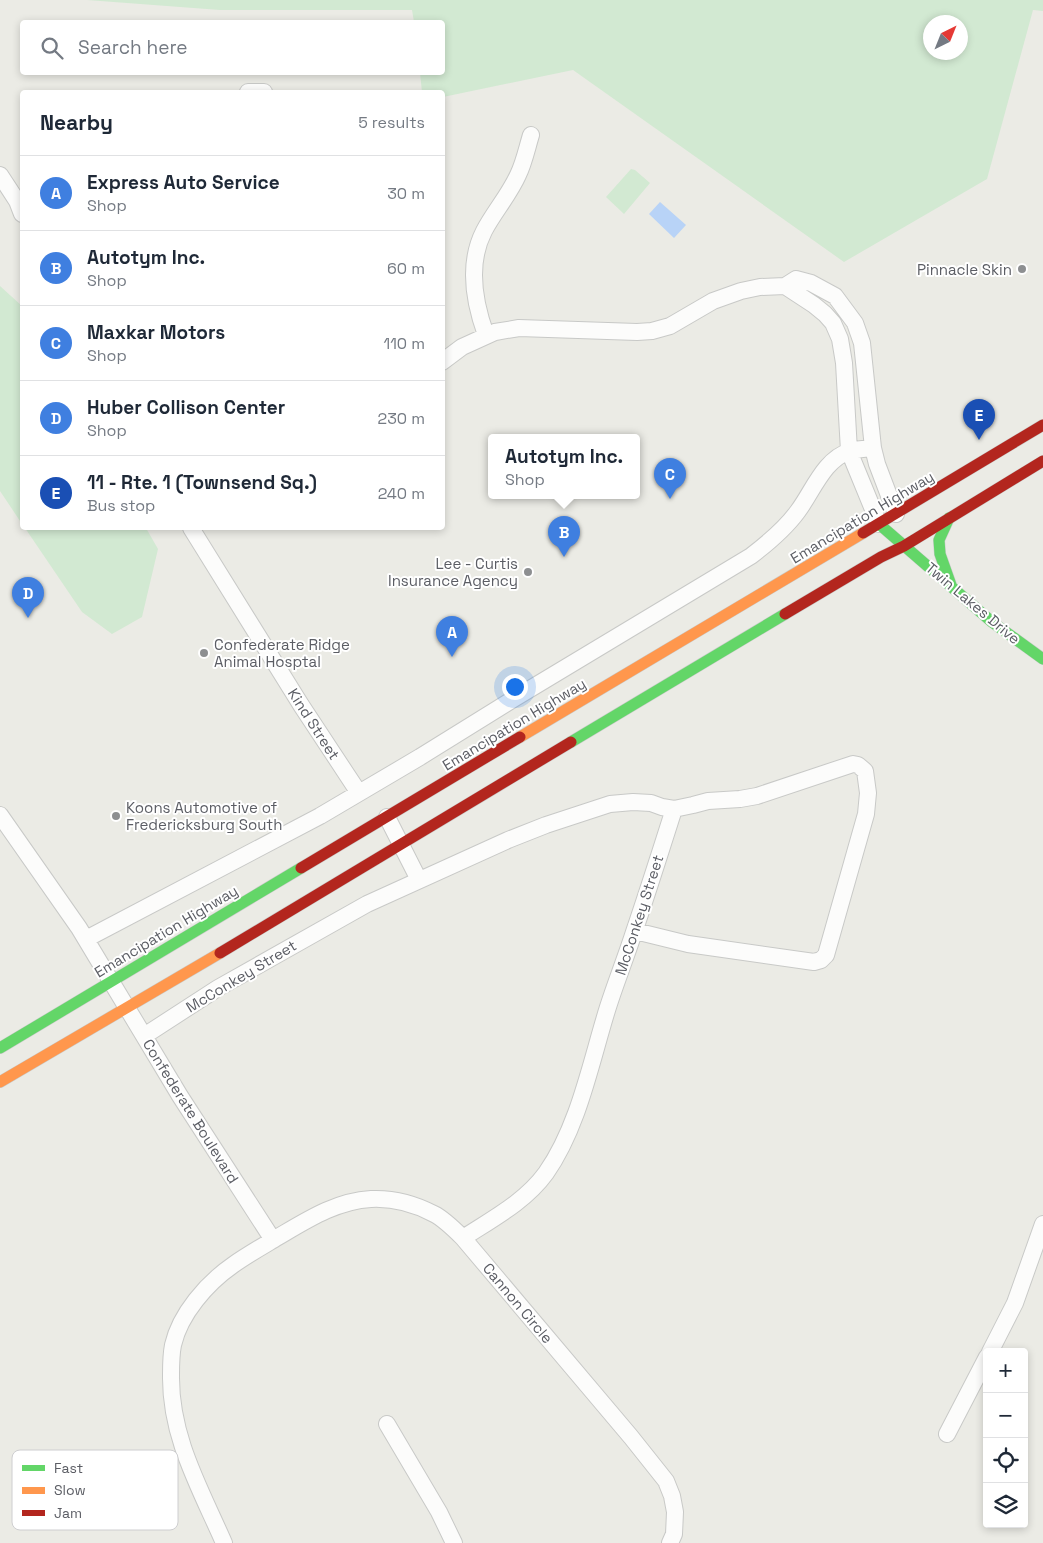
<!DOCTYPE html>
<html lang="en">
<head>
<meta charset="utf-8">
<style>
	:root { --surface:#fff; --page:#f2f2f3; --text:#1f2937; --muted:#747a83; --line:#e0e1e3; --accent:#db2777 }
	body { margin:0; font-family:"Space Grotesk",sans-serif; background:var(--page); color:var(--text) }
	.controls { position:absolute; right:15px; bottom:15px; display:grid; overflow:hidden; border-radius:5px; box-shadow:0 2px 8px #0003 }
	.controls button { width:45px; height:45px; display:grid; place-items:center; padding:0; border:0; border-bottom:1px solid var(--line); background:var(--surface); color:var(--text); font:25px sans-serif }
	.compass { position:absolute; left:923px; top:15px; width:45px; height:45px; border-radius:50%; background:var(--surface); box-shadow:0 2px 8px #0003; rotate:43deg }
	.you { position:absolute; left:514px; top:686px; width:18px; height:18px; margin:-12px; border:4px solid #fff; border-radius:50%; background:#1a73e8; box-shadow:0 0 0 8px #1a73e833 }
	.badge { display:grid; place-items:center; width:32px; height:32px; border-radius:50%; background:var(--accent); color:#fff; font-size:16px; font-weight:700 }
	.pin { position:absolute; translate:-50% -41px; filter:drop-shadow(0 1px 2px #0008) }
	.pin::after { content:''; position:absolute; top:26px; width:18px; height:15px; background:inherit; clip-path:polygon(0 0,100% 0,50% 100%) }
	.popup { position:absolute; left:488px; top:434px; width:152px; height:65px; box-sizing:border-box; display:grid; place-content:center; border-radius:5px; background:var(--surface); filter:drop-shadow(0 1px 4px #0005); font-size:16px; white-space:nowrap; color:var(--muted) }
	.popup b { font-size:19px; color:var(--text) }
	.popup::after { content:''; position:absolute; left:50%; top:100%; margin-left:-10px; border:10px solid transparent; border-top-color:var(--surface) }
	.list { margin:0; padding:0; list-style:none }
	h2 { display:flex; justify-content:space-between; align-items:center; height:65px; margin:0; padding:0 20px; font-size:21px }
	h2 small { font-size:16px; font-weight:400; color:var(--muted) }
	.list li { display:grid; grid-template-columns:32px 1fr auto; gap:15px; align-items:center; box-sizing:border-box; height:75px; padding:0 20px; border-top:1px solid var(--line) }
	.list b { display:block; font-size:19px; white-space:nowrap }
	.list p { margin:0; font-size:16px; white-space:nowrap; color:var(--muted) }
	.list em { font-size:16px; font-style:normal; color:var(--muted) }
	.icon { flex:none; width:28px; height:28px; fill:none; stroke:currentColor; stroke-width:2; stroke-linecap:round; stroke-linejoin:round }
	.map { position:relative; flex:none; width:1043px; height:1543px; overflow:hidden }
	.search { position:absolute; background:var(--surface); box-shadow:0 2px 8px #0003; left:20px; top:20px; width:425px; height:55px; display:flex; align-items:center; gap:12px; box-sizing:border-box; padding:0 18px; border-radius:5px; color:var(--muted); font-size:19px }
	.panel { position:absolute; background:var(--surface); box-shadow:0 2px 8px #0003; left:20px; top:90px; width:425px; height:440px; border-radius:5px }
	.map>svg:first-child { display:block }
</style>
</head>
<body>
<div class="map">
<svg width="1043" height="1543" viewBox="0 0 1043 1543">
	<rect width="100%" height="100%" fill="#ebebe5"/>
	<!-- green -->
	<path fill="#d2e9d2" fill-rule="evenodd" d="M 87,0 L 1043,0 L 1043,11 L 1033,10 L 987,179 L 844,262 L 573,70 L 443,97 L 442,92 L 422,92 L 420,73 L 442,72 L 442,22 L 414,22 L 412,10 L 220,10 ZM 930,22 L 960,22 L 960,52 L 930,52 Z
		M 631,169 L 635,170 L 650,183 L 624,214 L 606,197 Z
		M 0,286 L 22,306 L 22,524 L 0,491 Z
		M 25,528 L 146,528 L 158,549 L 142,617 L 112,634 L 82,612 Z"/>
	<!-- water -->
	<path fill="#b8d3f7" d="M 660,202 L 686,225 L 674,238 L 649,214 Z"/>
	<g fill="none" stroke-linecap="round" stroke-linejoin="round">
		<!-- street casing -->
		<g stroke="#c8c9c7" stroke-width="18">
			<path id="street" d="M 248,92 L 264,92
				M 0,175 L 17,201 L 22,214
				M 785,286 L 814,305 L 825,314 L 833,323 L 840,339 L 844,363 L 849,451 L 879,524
				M 486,335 C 474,302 467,264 484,231 C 494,212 509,195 518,175 C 524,163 527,148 531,135
				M 442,362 L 462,347 L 495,332 L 519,328 L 637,332 L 652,331 L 670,326 L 713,301 L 741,291 L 760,287 L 785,286 L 796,279 L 811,283 L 835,296 L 855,323 L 862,343 L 873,448 L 877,464 L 896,514
				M 191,528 L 301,705 L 359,793
				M 0,815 L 79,928 L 180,1096 L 273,1240
				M 387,817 L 419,880
				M 86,939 L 320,816 L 420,757 L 515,698 L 751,556 C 768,543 785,529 798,511 C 813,491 824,459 850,451 C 857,449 865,449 873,448
				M 144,1036 L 218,988 L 367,904 L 508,840 L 546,825 L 610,804 L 633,802 L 651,803 L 662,807 L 674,809 L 693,805 L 708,801 L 740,799 L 757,796 L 853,764 L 858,765 L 865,771 L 868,793 L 866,814 L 826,955 L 821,960 L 814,962 L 688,944 L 635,931
				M 463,1238 C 492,1219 525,1202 546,1173 C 579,1126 591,1061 608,1007 C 616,982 626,957 634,932 C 648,891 661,850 674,809
				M 990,1352 L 1015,1303 L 1043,1224
				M 387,1424 L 439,1512 L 454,1543
				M 947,1434 L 987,1357
				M 224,1543 C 200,1488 170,1437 171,1375 C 171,1365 171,1355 173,1345 C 180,1314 207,1283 233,1265 C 247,1255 263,1246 278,1237 C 307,1220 336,1201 371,1199 C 392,1198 415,1204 434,1214 C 444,1219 454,1229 463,1238 L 631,1437 L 666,1481 L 672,1496 L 675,1512 L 674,1534 L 670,1543"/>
		</g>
		<!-- fast casing -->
		<g stroke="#c8cac9" stroke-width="12">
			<path id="fast" d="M 949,518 L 939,540 L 940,554 L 951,585
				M 879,524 L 992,622 L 1043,659
				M 571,742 L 785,614
				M 0,1048 L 301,868"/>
		</g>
		<!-- slow casing -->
		<g stroke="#c8cac9" stroke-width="12">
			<path id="slow" d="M 520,737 L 863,533
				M 0,1082 L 220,953"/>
		</g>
		<!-- jam casing -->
		<g stroke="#c8cac9" stroke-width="12">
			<path id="jam" d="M 863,533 L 1043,425
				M 785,614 L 881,557 L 904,546 L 1043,461
				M 301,868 L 520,737
				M 220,953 L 571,742"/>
		</g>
		<!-- street -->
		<use href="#street" stroke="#fcfcfb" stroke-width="16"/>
		<!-- fast -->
		<use href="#fast" stroke="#63d668" stroke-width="11"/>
		<!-- slow -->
		<use href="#slow" stroke="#ff974d" stroke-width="11"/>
		<!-- jam -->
		<use href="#jam" stroke="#b3261e" stroke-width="11"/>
	</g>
	<!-- markers -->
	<g fill="#8d8f91" stroke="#fff" stroke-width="2">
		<circle cx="1022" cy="269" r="5"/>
		<circle cx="528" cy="572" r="5"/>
		<circle cx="204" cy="653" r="5"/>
		<circle cx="116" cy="816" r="5"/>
	</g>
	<g text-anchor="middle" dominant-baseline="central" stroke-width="4" stroke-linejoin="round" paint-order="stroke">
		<!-- poi labels -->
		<g font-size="15" fill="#5b5d64" stroke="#fff" text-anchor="end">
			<text x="1012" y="269">Pinnacle Skin</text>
			<text x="518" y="563">Lee - Curtis<tspan x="518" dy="17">Insurance Agency</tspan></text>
			<text x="214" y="644" text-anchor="start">Confederate Ridge<tspan x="214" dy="17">Animal Hosptal</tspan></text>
			<text x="126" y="807" text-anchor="start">Koons Automotive of<tspan x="126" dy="17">Fredericksburg South</tspan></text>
		</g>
		<!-- street labels -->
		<g font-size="15" fill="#5b5d64" stroke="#fff">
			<text transform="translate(862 517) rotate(-31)">Emancipation Highway</text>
			<text transform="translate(973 603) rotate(40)">Twin Lakes Drive</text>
			<text transform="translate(314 724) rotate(57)">Kind Street</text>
			<text transform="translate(514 724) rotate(-31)">Emancipation Highway</text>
			<text transform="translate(639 915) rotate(-72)">McConkey Street</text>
			<text transform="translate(166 931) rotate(-31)">Emancipation Highway</text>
			<text transform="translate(241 976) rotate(-31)">McConkey Street</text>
			<text transform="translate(191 1111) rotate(58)">Confederate Boulevard</text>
			<text transform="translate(518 1303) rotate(50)">Cannon Circle</text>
		</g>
	</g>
	<!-- legend -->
	<rect x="12" y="1450" width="166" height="80" rx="8" fill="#fff" stroke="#ceced0" stroke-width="1"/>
	<rect x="22" y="1465" width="23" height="6" fill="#63d668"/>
	<rect x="22" y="1487" width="23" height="7" fill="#ff974d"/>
	<rect x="22" y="1510" width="23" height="6" fill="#b3261e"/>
	<g font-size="14" fill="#5b5d64">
		<text x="54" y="1473">Fast</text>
		<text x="54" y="1495">Slow</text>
		<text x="54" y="1518">Jam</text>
	</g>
</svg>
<div class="controls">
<button>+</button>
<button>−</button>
<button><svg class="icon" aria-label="locate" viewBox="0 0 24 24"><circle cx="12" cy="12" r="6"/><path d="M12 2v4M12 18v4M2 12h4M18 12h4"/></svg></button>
<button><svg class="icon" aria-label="layers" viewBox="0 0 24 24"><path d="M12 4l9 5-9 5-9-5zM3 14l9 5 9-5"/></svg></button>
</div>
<svg class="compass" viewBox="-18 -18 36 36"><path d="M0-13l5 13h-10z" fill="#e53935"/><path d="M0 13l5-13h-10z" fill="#747a83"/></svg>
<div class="you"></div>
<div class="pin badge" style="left:452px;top:657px;background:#3f7fe0">A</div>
<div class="pin badge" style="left:564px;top:557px;background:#3f7fe0">B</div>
<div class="popup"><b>Autotym Inc.</b>Shop</div>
<div class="pin badge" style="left:670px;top:499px;background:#3f7fe0">C</div>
<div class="pin badge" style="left:28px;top:618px;background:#3f7fe0">D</div>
<div class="pin badge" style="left:979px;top:440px;background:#1a4fb4">E</div>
<div class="search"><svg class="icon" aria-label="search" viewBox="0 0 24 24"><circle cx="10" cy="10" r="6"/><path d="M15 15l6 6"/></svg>Search here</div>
<section class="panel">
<h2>Nearby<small>5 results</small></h2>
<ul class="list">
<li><span class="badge" style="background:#3f7fe0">A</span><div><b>Express Auto Service</b><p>Shop</p></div><em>30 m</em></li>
<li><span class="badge" style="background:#3f7fe0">B</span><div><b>Autotym Inc.</b><p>Shop</p></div><em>60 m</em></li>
<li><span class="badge" style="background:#3f7fe0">C</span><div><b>Maxkar Motors</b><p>Shop</p></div><em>110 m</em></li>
<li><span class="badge" style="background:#3f7fe0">D</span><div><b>Huber Collison Center</b><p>Shop</p></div><em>230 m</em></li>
<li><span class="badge" style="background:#1a4fb4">E</span><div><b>11 - Rte. 1 (Townsend Sq.)</b><p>Bus stop</p></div><em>240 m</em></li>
</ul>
</section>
</div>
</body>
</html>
